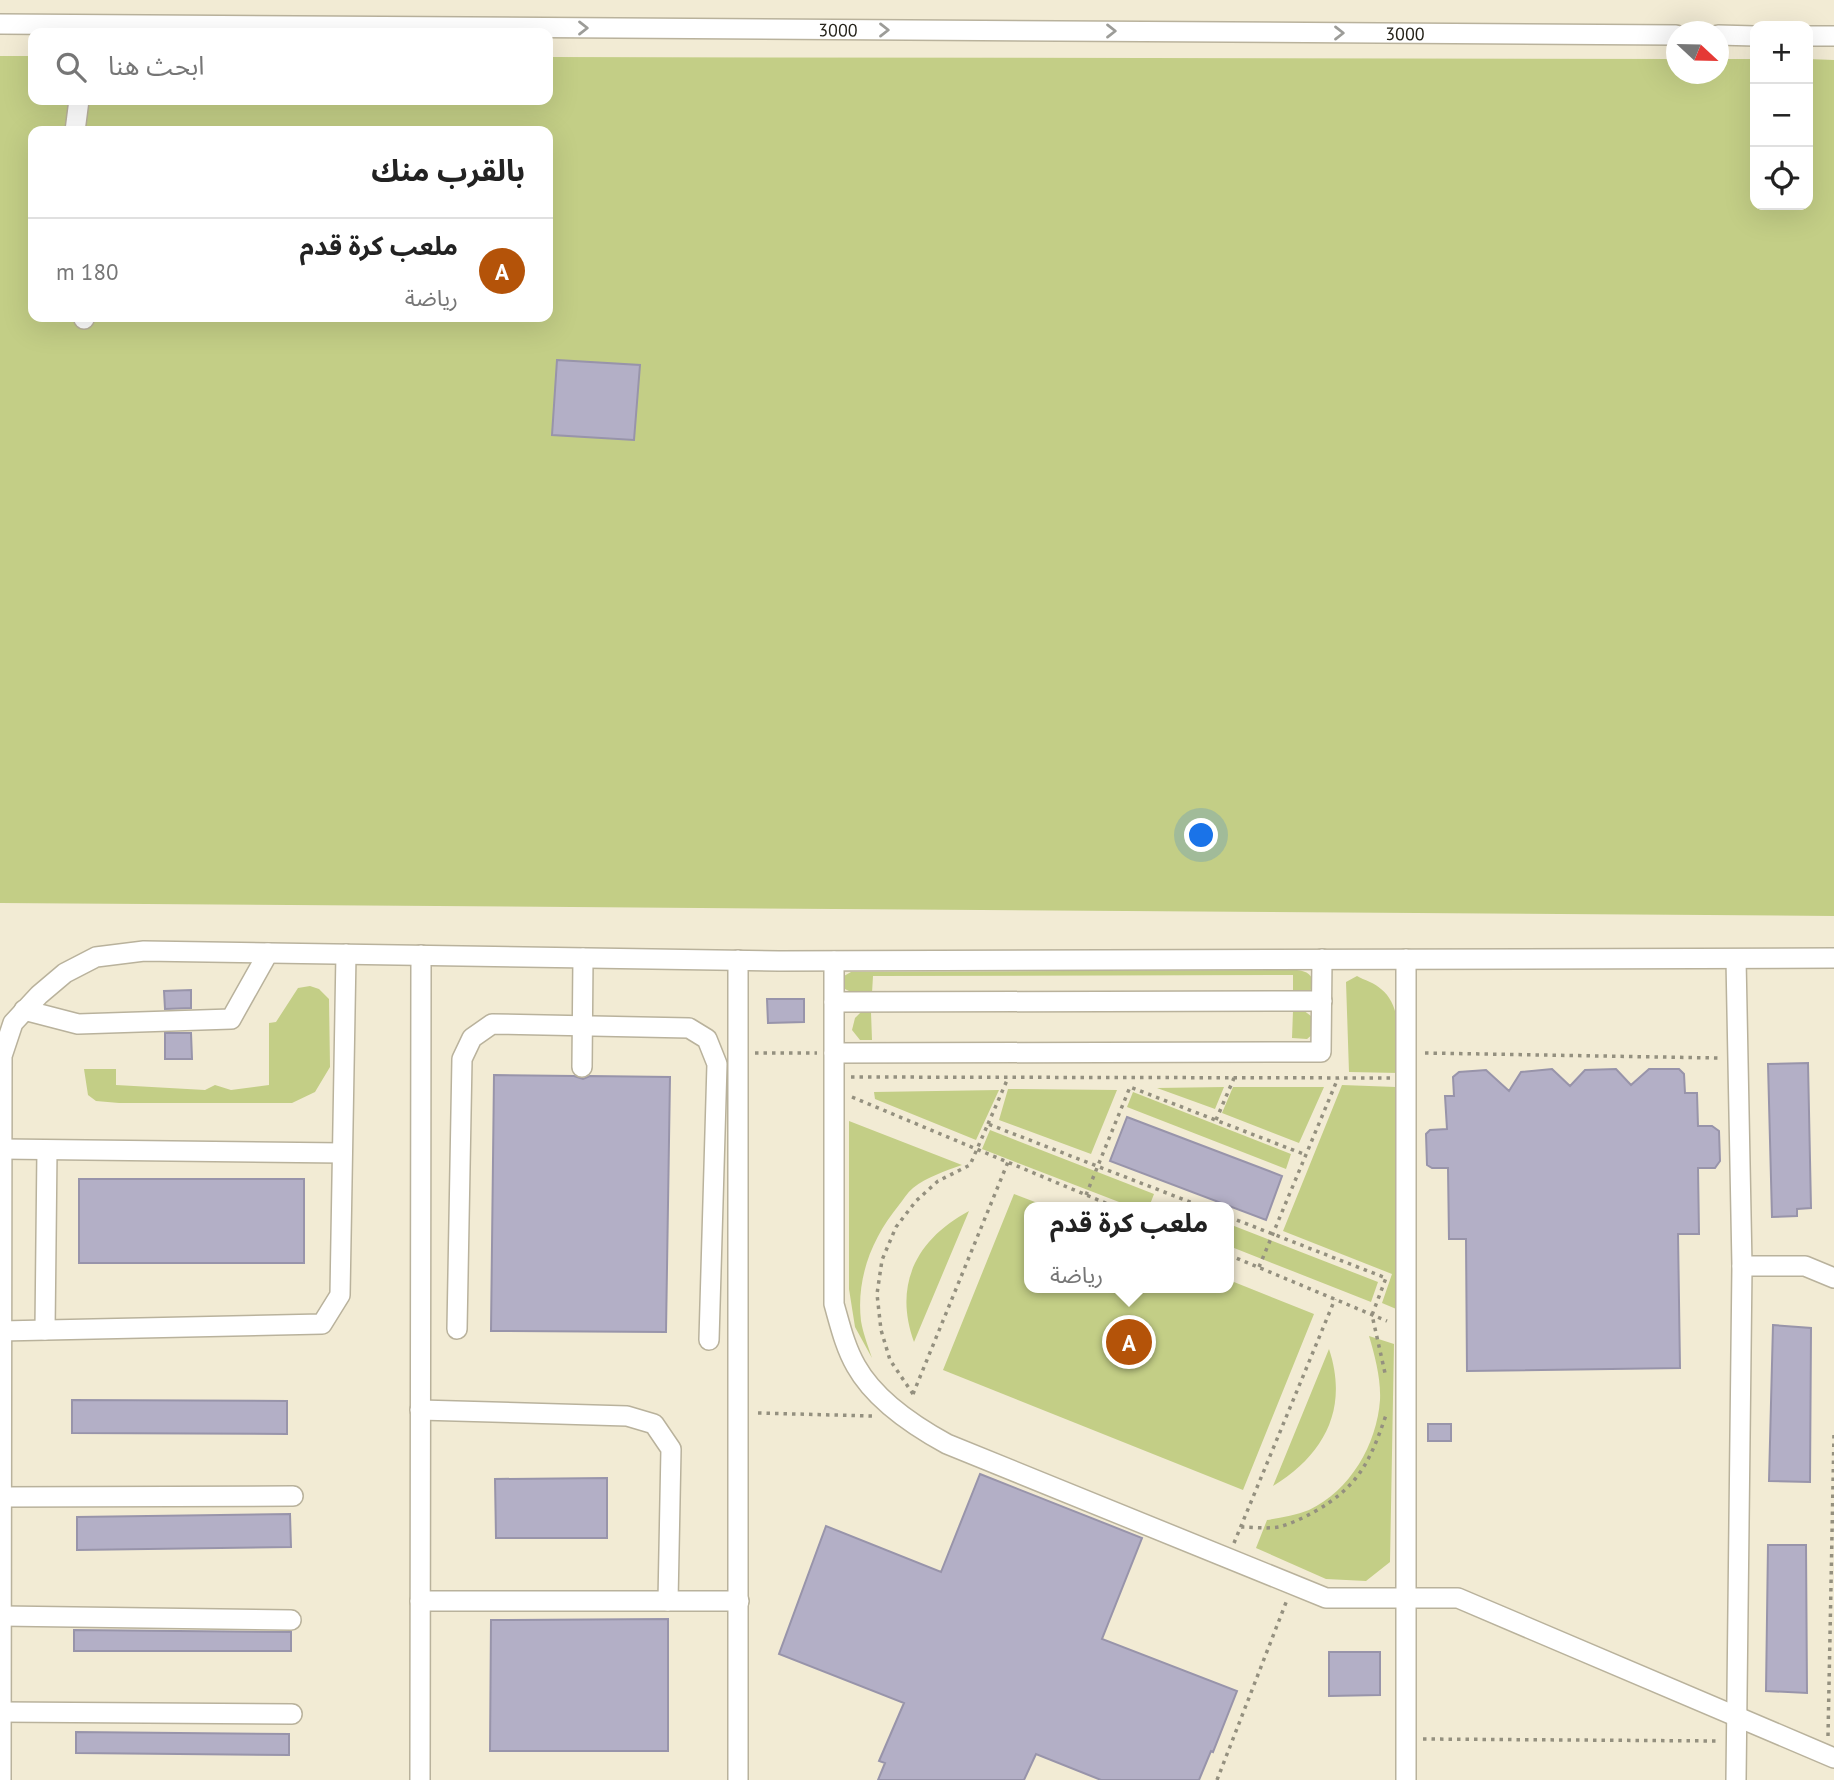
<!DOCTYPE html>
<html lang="ar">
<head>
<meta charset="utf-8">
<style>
	:root { --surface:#fff; --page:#f6f6f6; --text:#222; --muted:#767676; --line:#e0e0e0; --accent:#b45309 }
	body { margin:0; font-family:"PT Sans","Noto Sans Arabic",sans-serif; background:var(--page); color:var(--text); direction:rtl }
	.controls { position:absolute; right:21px; top:21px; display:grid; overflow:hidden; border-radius:14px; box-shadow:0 7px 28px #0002 }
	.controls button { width:63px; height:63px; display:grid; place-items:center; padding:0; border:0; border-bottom:2px solid var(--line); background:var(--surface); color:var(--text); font:35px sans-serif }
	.compass { position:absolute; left:1666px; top:21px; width:63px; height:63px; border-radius:50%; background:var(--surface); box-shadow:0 7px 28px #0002; rotate:112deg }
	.you { position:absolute; left:1202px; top:836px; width:24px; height:24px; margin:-18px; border:5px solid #fff; border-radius:50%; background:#1a73e8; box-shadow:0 0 0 10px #1a73e833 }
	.badge { display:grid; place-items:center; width:46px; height:46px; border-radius:50%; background:var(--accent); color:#fff; font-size:23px; font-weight:700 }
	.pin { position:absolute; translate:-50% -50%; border:4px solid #fff; box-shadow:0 2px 7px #0006 }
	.popup { position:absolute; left:1024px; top:1202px; width:210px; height:91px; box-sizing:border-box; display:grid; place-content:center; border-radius:14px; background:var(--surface); filter:drop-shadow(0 2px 5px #0005); font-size:23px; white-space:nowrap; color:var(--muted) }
	.popup b { font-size:26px; color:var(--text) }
	.popup::after { content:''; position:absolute; left:50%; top:100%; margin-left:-14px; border:14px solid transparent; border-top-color:var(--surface) }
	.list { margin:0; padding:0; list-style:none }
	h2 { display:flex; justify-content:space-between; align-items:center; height:91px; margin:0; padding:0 28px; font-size:30px }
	h2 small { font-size:23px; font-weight:400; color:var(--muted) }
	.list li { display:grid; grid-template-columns:46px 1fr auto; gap:21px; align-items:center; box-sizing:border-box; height:105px; padding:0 28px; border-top:2px solid var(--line) }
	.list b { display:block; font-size:26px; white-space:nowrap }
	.list p { margin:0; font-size:23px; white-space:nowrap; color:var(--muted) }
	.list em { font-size:23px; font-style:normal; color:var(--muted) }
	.icon { flex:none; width:38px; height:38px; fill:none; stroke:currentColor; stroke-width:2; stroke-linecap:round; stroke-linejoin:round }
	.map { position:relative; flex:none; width:1834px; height:1780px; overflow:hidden; direction:ltr }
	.search { position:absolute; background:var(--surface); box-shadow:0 7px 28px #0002; left:28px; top:28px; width:525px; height:77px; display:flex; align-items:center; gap:18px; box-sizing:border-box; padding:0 24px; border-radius:14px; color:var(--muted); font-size:26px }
	.panel { position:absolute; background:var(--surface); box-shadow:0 7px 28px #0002; left:28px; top:126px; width:525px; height:196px; border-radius:14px; direction:rtl }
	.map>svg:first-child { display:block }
</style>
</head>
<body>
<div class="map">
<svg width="1834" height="1780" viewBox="0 0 1834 1780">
	<rect width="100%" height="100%" fill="#f2ebd4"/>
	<!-- green -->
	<path fill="#c3ce86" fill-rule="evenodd" d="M 0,56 L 33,56 L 33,100 L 548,100 L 548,57 L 1676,59 L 1676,74 L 1718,74 L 1719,59 L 1755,59 L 1755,205 L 1808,205 L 1808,59 L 1834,60 L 1834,916 L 0,903 ZM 33,131 L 548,131 L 548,317 L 33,317 Z
		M 1297,970 C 1307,971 1313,975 1314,986 L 1307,994 L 1293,995 L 1293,975 L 873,976 L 872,993 L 851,992 L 845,989 L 844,976 L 851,972 Z
		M 1357,976 C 1364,980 1375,983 1381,989 C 1404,1007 1398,1048 1399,1073 L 1349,1072 L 1346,982 Z
		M 310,986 L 319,989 L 329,999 L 330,1067 L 315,1092 L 292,1103 L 119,1103 L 96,1101 L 88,1095 L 84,1069 L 116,1069 L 116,1085 L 205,1090 L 215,1085 L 231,1090 L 269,1085 L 269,1023 L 276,1022 L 298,988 Z
		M 1303,1010 L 1315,1019 L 1313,1034 L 1307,1039 L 1292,1038 L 1293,1011 Z
		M 861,1012 L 871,1012 L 872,1040 L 860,1040 L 852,1030 L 855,1018 Z
		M 1342,1085 L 1396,1087 L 1401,1311 L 1382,1303 L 1392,1274 L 1283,1231 Z
		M 1224,1087 L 1215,1109 L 1157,1088 Z
		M 1233,1087 L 1324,1087 L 1299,1143 L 1222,1113 Z
		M 1008,1089 L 1117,1090 L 1091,1154 L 999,1120 Z
		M 999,1090 L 976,1140 L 875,1099 L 874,1092 Z
		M 1133,1092 L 1291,1154 L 1286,1169 L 1127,1107 Z
		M 849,1121 L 962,1165 C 945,1171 927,1177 913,1188 C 907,1193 903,1200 899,1205 C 872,1238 856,1278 861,1321 C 863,1333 868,1346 872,1358 L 855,1327 L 849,1289 Z
		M 990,1130 L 1154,1194 L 1149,1207 L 1132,1207 L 982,1149 Z
		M 1014,1194 L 1048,1207 L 1029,1207 L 1029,1288 L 1229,1288 L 1229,1280 L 1314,1314 L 1243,1490 L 943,1370 Z
		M 969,1211 L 914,1342 C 893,1284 917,1239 969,1211 Z
		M 1229,1224 L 1378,1282 L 1371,1302 L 1229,1246 Z
		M 1369,1336 L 1394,1344 L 1390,1562 L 1366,1581 L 1326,1579 L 1256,1548 L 1267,1520 C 1281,1518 1296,1515 1309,1510 C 1350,1491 1377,1444 1380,1400 C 1381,1379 1375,1356 1369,1336 Z
		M 1329,1349 C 1349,1409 1324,1455 1273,1486 Z"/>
	<!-- building -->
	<path fill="#b3afc6" stroke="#9894aa" stroke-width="2" d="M 557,360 L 640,365 L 634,440 L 552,435 Z
		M 191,990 L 191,1008 L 165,1009 L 164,991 Z
		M 767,999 L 804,999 L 804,1022 L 768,1023 Z
		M 165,1033 L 191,1033 L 192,1059 L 165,1059 Z
		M 1808,1063 L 1811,1208 L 1797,1209 L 1797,1216 L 1772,1217 L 1768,1064 Z
		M 1552,1069 L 1570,1086 L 1585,1070 L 1616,1069 L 1631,1085 L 1649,1069 L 1679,1069 L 1684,1074 L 1685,1093 L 1697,1093 L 1698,1126 L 1712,1126 L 1719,1131 L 1720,1161 L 1715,1168 L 1698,1168 L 1699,1234 L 1678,1234 L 1680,1368 L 1467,1371 L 1466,1239 L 1449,1239 L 1448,1168 L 1432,1168 L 1427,1165 L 1426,1134 L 1430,1130 L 1447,1129 L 1445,1096 L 1454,1096 L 1453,1077 L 1459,1072 L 1486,1070 L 1509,1091 L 1521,1072 Z
		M 494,1075 L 574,1076 L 583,1079 L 590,1076 L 670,1077 L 666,1332 L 491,1331 Z
		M 1127,1117 L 1282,1176 L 1266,1220 L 1110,1161 Z
		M 79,1179 L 304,1179 L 304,1263 L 79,1263 Z
		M 1773,1325 L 1811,1328 L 1810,1482 L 1769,1481 Z
		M 72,1400 L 287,1401 L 287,1434 L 72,1433 Z
		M 1428,1424 L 1451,1424 L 1451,1441 L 1428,1441 Z
		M 980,1474 L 1142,1538 L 1102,1639 L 1237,1691 L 1213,1752 L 1211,1751 L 1199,1780 L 1101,1780 L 1036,1754 L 1024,1780 L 878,1780 L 885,1763 L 879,1761 L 904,1703 L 779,1654 L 826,1526 L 941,1572 Z
		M 607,1478 L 607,1538 L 496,1538 L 495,1479 Z
		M 290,1514 L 291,1547 L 77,1550 L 77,1517 Z
		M 1768,1545 L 1806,1545 L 1807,1693 L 1766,1691 Z
		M 668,1619 L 668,1751 L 490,1751 L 491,1620 Z
		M 74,1630 L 291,1632 L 291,1651 L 74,1651 Z
		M 1329,1652 L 1380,1652 L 1380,1695 L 1329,1696 Z
		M 76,1732 L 289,1734 L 289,1755 L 76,1753 Z"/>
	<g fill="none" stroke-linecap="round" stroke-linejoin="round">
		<!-- minor casing -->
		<g stroke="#b9b29c" stroke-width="22">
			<g id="minor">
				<path id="s1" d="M 0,24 L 1676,35"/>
				<path d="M 1718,35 L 1755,36"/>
				<path d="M 1808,36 L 1834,36"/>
				<path d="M 75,131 L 79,100"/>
				<path d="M 84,319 L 84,317"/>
				<path d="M 1736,959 L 1742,1266 L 1736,1780"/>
				<path d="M 834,961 L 834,1304 C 840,1325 845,1347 856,1366 C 875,1400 914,1426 947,1444 L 1326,1598 L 1458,1598 L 1834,1758"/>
				<path d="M 834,1002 L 1322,1001"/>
				<path d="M 24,1010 L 78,1024 L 231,1019 L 268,953"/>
				<path d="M 834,1053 L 1321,1052 L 1322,959"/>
				<path d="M 582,1067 L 583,958"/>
				<path d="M 2,1149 L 342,1153"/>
				<path d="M 1742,1266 L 1805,1266 L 1834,1278"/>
				<path d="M 457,1329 L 462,1059 L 472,1038 L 492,1024 L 689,1028 L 707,1039 L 717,1064 L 709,1340"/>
				<path d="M 45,1330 L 47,1150"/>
				<path d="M 1,1331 L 322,1324 L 340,1295 L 346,954"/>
				<path d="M 420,1410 L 627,1416 L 654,1424 L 671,1449 L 668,1601"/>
				<path d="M 1,1497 L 293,1496"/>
				<path d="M 420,1601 L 739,1601"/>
				<path d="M 1,1616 L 291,1620"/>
				<path d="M 1,1712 L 292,1714"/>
				<path d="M 1,1780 L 2,1056 L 13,1023 L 39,995 L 65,973 L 96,957 L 144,951 L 779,961 L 1834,958"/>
				<path d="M 420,1780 L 421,955"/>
				<path d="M 738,1780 L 738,960"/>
				<path d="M 1406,1780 L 1406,959"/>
			</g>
		</g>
		<!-- path -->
		<path stroke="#94907f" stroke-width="3.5" stroke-dasharray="3.5 5" stroke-linecap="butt" d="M 755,1053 L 817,1053
			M 1425,1053 L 1718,1058
			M 851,1077 L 1390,1078
			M 852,1097 L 1115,1207
			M 1216,1120 L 1234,1078
			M 988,1124 L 1008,1078
			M 1086,1195 L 1130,1087 L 1306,1155
			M 1229,1217 L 1386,1278 L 1372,1315 L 1385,1373
			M 1229,1255 L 1387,1321
			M 1259,1267 L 1338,1078
			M 913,1394 L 890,1360 L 881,1330 L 877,1294 L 882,1260 L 896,1227 L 916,1201 L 938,1181 L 970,1165 L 988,1124 L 1203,1207
			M 913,1394 L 1008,1162
			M 758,1413 L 872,1416
			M 1241,1527 C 1253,1527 1267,1529 1279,1527 C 1290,1524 1303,1518 1314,1512 C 1358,1487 1370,1462 1386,1415
			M 1234,1543 L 1335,1299
			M 1828,1736 L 1834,1434
			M 1423,1739 L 1720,1741
			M 1217,1780 L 1287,1600"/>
		<!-- minor -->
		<use href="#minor" stroke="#fff" stroke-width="19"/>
	</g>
	<!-- one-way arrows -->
	<defs><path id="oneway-chevron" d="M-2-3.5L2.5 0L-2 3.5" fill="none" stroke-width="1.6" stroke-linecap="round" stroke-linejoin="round" transform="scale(1.75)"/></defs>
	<g stroke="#9c9c98">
		<use href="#oneway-chevron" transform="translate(583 28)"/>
		<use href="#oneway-chevron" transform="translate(884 30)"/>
		<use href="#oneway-chevron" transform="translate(1111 31)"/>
		<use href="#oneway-chevron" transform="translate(1339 33)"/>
	</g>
	<g text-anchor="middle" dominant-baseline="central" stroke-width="5" stroke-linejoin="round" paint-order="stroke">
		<!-- street labels -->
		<g font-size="18" fill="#242219" stroke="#f2ebd4">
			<text stroke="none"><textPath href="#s1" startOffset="838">3000</textPath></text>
			<text stroke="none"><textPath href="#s1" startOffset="1405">3000</textPath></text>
		</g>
	</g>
</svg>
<div class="controls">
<button>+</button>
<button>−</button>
<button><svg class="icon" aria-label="locate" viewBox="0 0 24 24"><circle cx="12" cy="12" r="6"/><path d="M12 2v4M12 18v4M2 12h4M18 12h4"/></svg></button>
</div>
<svg class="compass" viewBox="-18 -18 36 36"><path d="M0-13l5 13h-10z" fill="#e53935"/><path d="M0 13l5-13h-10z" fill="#767676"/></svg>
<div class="you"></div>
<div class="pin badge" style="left:1129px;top:1342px">A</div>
<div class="popup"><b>ملعب كرة قدم</b>رياضة</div>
<div class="search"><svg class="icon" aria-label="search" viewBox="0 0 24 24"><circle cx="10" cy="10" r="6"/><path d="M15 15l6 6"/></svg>ابحث هنا</div>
<section class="panel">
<h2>بالقرب منك<small></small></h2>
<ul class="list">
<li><span class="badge">A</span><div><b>ملعب كرة قدم</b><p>رياضة</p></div><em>180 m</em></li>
</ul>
</section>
</div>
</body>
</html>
